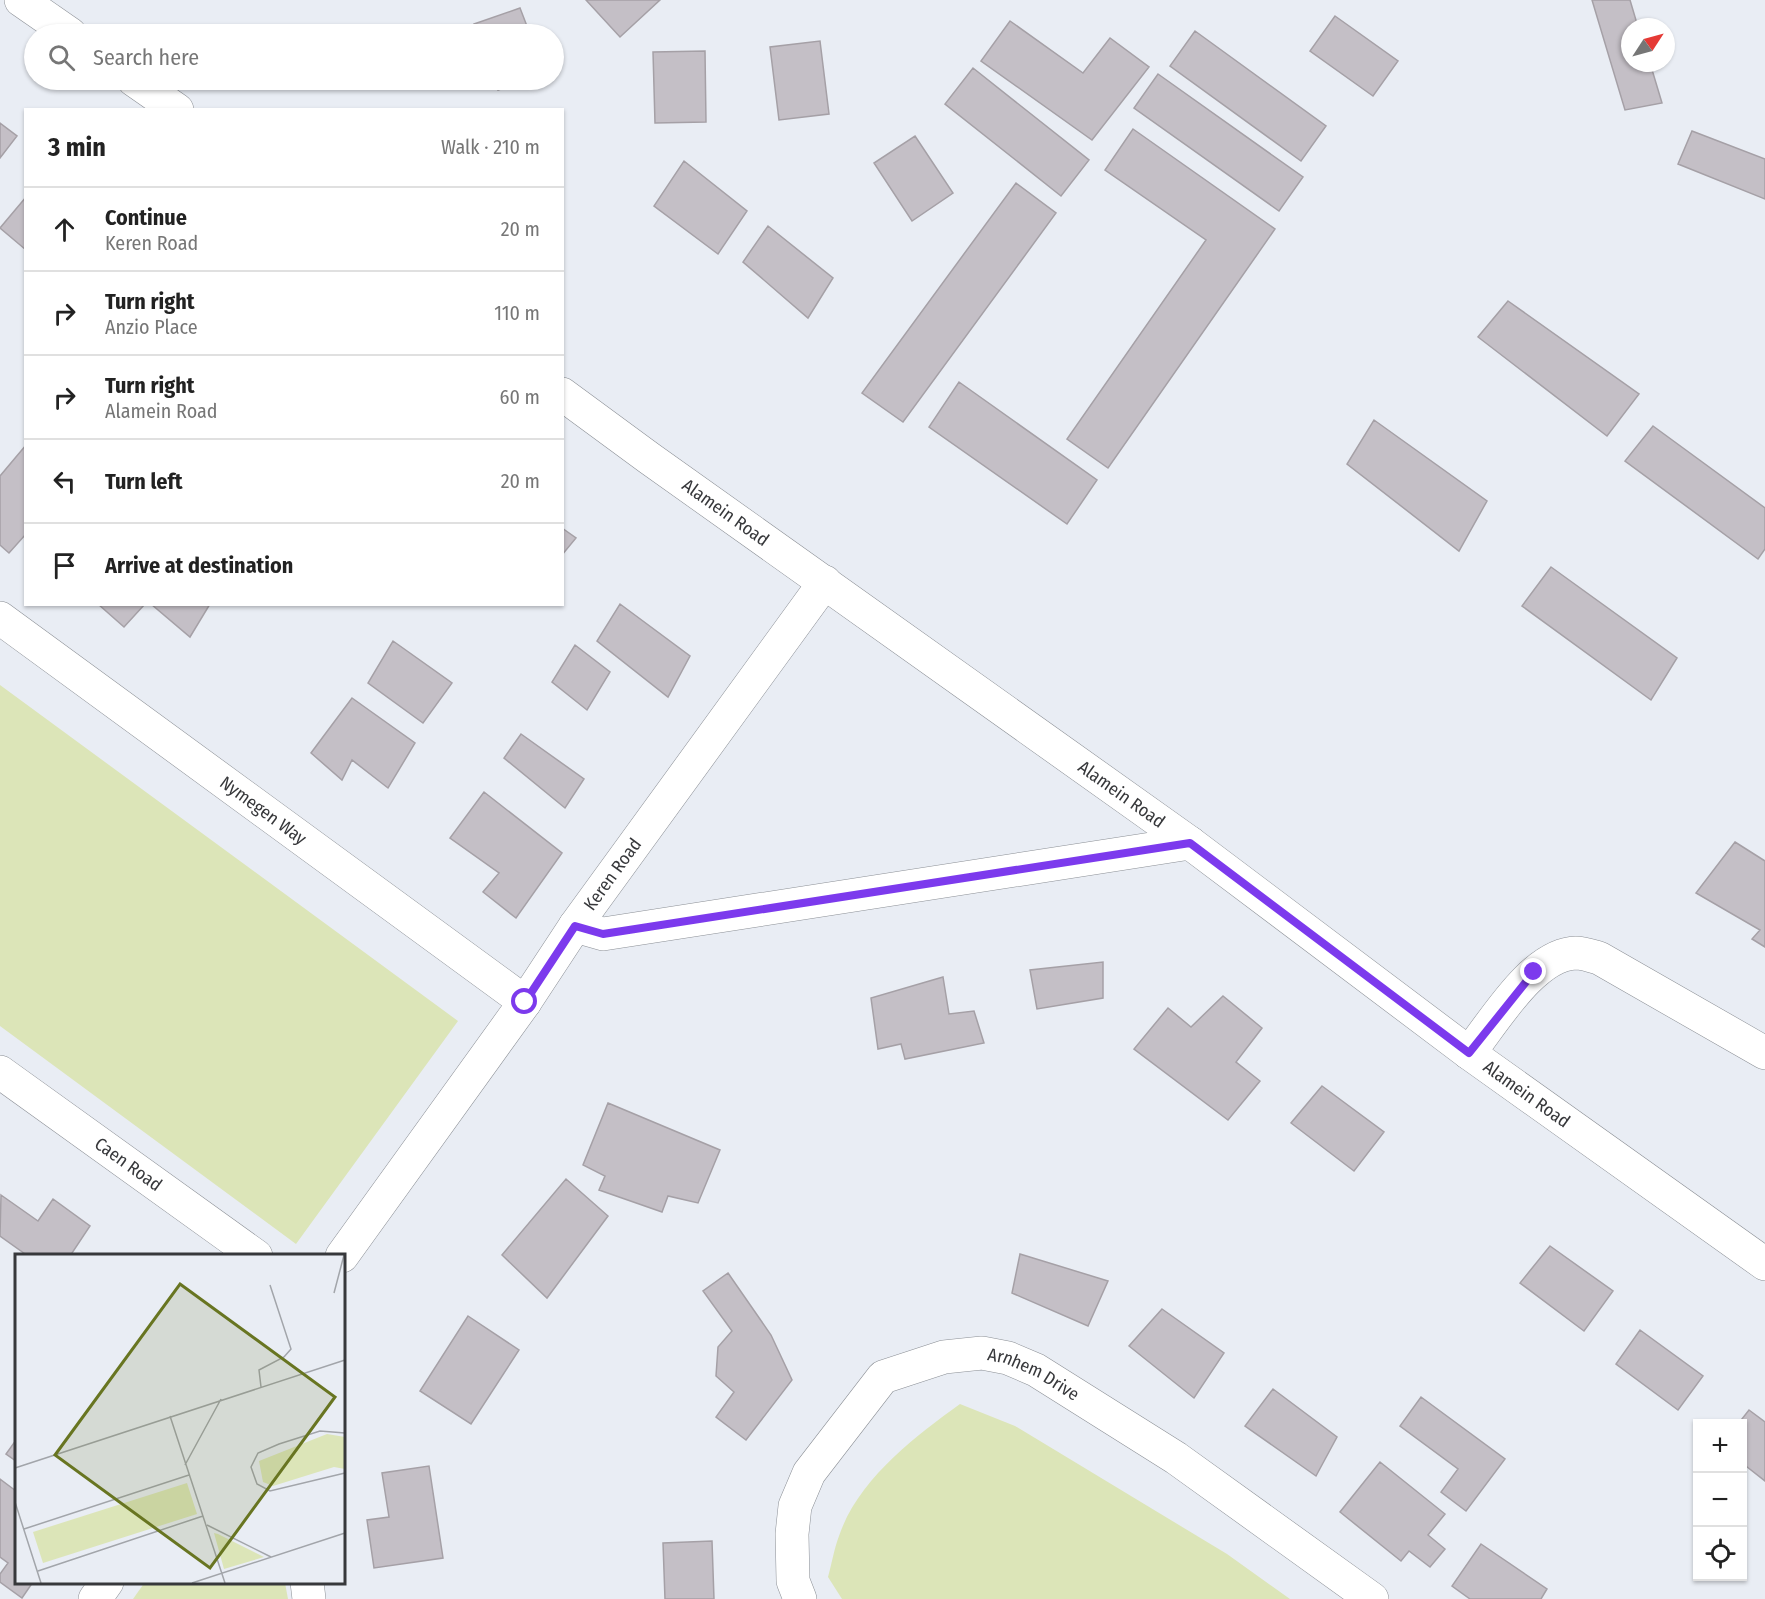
<!DOCTYPE html>
<html lang="en">
<head>
<meta charset="utf-8">
<style>
	:root { --surface:#fff; --page:#f6f6f6; --text:#222; --muted:#767676; --line:#e0e0e0 }
	body { margin:0; font-family:"Fira Sans Condensed",sans-serif; background:var(--page); color:var(--text) }
	.controls { position:absolute; right:18px; bottom:18px; display:grid; overflow:hidden; border-radius:0px; box-shadow:0 2px 4px #0004 }
	.controls button { width:54px; height:54px; display:grid; place-items:center; padding:0; border:0; border-bottom:2px solid var(--line); background:var(--surface); color:var(--text); font:30px sans-serif }
	.compass { position:absolute; left:1621px; top:18px; width:54px; height:54px; border-radius:50%; background:var(--surface); box-shadow:0 2px 4px #0004; rotate:54deg }
	.stop { position:absolute; width:18px; height:18px; margin:-14px; border:4px solid #7c3aed; border-radius:50%; background:#fff }
	.stop.end { background:#7c3aed; border-color:#fff; box-shadow:0 2px 6px #0008 }
	.list { margin:0; padding:0; list-style:none }
	h2 { display:flex; justify-content:space-between; align-items:center; height:78px; margin:0; padding:0 24px; font-size:26px }
	h2 small { font-size:20px; font-weight:400; color:var(--muted) }
	.list li { display:grid; grid-template-columns:39px 1fr auto; gap:18px; align-items:center; box-sizing:border-box; height:84px; padding:0 24px; border-top:2px solid var(--line) }
	.list b { display:block; font-size:22px; white-space:nowrap }
	.list p { margin:0; font-size:20px; white-space:nowrap; color:var(--muted) }
	.list em { font-size:20px; font-style:normal; color:var(--muted) }
	.icon { flex:none; width:33px; height:33px; fill:none; stroke:currentColor; stroke-width:2; stroke-linecap:round; stroke-linejoin:round }
	.map { position:relative; flex:none; width:1765px; height:1599px; overflow:hidden }
	.search { position:absolute; background:var(--surface); box-shadow:0 2px 4px #0004; left:24px; top:24px; width:540px; height:66px; display:flex; align-items:center; gap:15px; box-sizing:border-box; padding:0 21px; border-radius:33px; color:var(--muted); font-size:22px }
	.panel { position:absolute; background:var(--surface); box-shadow:0 2px 4px #0004; left:24px; top:108px; width:540px; height:498px; border-radius:0px }
	.map>svg:first-child { display:block }
</style>
</head>
<body>
<div class="map">
<svg width="1765" height="1599" viewBox="0 0 1765 1599">
	<rect width="100%" height="100%" fill="#e9edf4"/>
	<!-- green -->
	<path fill="#dce5b8" d="M 0,685 L 458,1021 L 296,1244 L 0,1026 Z
		M 960,1404 L 1015,1426 L 1227,1554 L 1290,1599 L 842,1599 L 828,1577 C 832,1563 834,1549 839,1536 C 858,1480 914,1437 960,1404 Z
		M 145,1582 L 285,1583 L 288,1599 L 133,1599 Z"/>
	<!-- building -->
	<path fill="#c4bfc6" stroke="#a5a0a6" stroke-width="1.5" d="M 586,0 L 660,0 L 620,37 Z
		M 1592,0 L 1630,0 L 1638,27 L 1630,27 L 1630,63 L 1650,63 L 1662,103 L 1625,110 Z
		M 520,8 L 530,34 L 478,34 L 474,24 Z
		M 1335,16 L 1398,61 L 1373,96 L 1310,51 Z
		M 1010,21 L 1083,73 L 1110,38 L 1149,67 L 1092,140 L 981,61 Z
		M 1195,31 L 1326,126 L 1301,161 L 1170,66 Z
		M 820,41 L 829,114 L 779,120 L 770,47 Z
		M 705,51 L 706,122 L 655,123 L 653,52 Z
		M 973,68 L 1089,160 L 1061,196 L 945,104 Z
		M 1158,74 L 1303,177 L 1279,211 L 1134,108 Z
		M 494,80 L 528,80 L 498,90 Z
		M 0,123 L 17,136 L 0,158 Z
		M 1133,129 L 1275,229 L 1108,468 L 1067,439 L 1206,240 L 1105,170 Z
		M 1692,131 L 1765,159 L 1765,199 L 1678,164 Z
		M 915,136 L 953,193 L 912,221 L 874,163 Z
		M 684,161 L 747,211 L 718,254 L 654,206 Z
		M 1016,183 L 1056,213 L 903,422 L 862,393 Z
		M 26,197 L 26,250 L 0,228 Z
		M 768,226 L 833,278 L 808,318 L 743,262 Z
		M 1508,301 L 1639,394 L 1607,436 L 1478,337 Z
		M 959,382 L 1097,480 L 1067,524 L 929,427 Z
		M 1374,420 L 1487,501 L 1459,551 L 1347,464 Z
		M 1653,426 L 1765,508 L 1765,549 L 1758,559 L 1625,461 Z
		M 26,445 L 26,534 L 9,553 L 0,545 L 0,476 Z
		M 562,528 L 576,538 L 562,555 Z
		M 1551,567 L 1677,658 L 1651,700 L 1522,606 Z
		M 98,604 L 145,604 L 124,627 Z
		M 151,604 L 210,604 L 190,637 Z
		M 620,604 L 690,656 L 668,697 L 597,641 Z
		M 393,641 L 452,683 L 423,723 L 368,683 Z
		M 575,645 L 610,672 L 587,710 L 552,682 Z
		M 352,698 L 415,743 L 388,788 L 352,760 L 342,780 L 311,753 Z
		M 521,734 L 584,779 L 565,808 L 504,758 Z
		M 484,792 L 562,853 L 516,918 L 483,892 L 499,873 L 450,838 Z
		M 1735,842 L 1765,861 L 1765,947 L 1752,939 L 1760,930 L 1696,893 Z
		M 1103,962 L 1103,998 L 1037,1009 L 1030,970 Z
		M 943,977 L 949,1014 L 974,1011 L 984,1043 L 905,1059 L 901,1044 L 878,1049 L 871,998 Z
		M 1223,996 L 1262,1028 L 1236,1062 L 1260,1081 L 1228,1120 L 1134,1049 L 1168,1008 L 1191,1027 Z
		M 1322,1086 L 1384,1132 L 1354,1171 L 1291,1123 Z
		M 608,1103 L 720,1150 L 698,1203 L 668,1196 L 662,1212 L 599,1190 L 605,1176 L 583,1165 Z
		M 566,1179 L 608,1216 L 547,1298 L 502,1255 Z
		M 1,1195 L 38,1221 L 53,1199 L 90,1226 L 70,1256 L 28,1256 L 0,1236 Z
		M 1550,1246 L 1613,1291 L 1584,1331 L 1520,1283 Z
		M 1020,1254 L 1108,1281 L 1088,1326 L 1012,1293 Z
		M 728,1273 L 771,1335 L 792,1380 L 746,1440 L 716,1417 L 734,1392 L 716,1376 L 718,1347 L 732,1331 L 703,1291 Z
		M 1162,1309 L 1224,1353 L 1194,1398 L 1129,1346 Z
		M 468,1316 L 519,1350 L 471,1424 L 420,1391 Z
		M 1640,1330 L 1703,1376 L 1678,1410 L 1616,1364 Z
		M 1273,1389 L 1337,1437 L 1316,1476 L 1245,1426 Z
		M 1421,1397 L 1505,1459 L 1466,1511 L 1441,1492 L 1458,1469 L 1400,1426 Z
		M 1749,1410 L 1765,1422 L 1765,1481 L 1742,1463 L 1742,1424 L 1738,1424 Z
		M 16,1440 L 16,1461 L 6,1454 Z
		M 1380,1462 L 1445,1514 L 1428,1535 L 1445,1549 L 1430,1567 L 1409,1551 L 1401,1561 L 1340,1512 Z
		M 429,1466 L 443,1558 L 374,1568 L 367,1520 L 389,1517 L 382,1473 Z
		M 0,1479 L 16,1491 L 16,1582 L 33,1582 L 22,1598 L 0,1582 L 0,1574 L 8,1563 L 0,1557 Z
		M 712,1541 L 714,1599 L 665,1599 L 663,1543 Z
		M 1481,1544 L 1547,1589 L 1541,1599 L 1470,1599 L 1452,1586 Z"/>
	<g fill="none" stroke-linecap="round" stroke-linejoin="round">
		<!-- minor casing -->
		<g stroke="#8b8f95" stroke-width="34">
			<g id="minor">
				<path id="s1" d="M 0,618 L 525,1002"/>
				<path d="M 575,926 L 603,934 L 1190,843"/>
				<path d="M 1469,1053 C 1494,1022 1533,954 1576,953 C 1583,953 1592,956 1599,958 L 1765,1053"/>
				<path id="s2" d="M 0,1072 L 256,1256"/>
				<path id="s3" d="M 342,1256 L 525,1002 L 575,926 L 825,582"/>
				<path d="M 307,1582 L 309,1599"/>
				<path d="M 95,1599 L 107,1582"/>
				<path id="s4" d="M 800,1599 L 793,1581 L 792,1534 L 795,1506 L 809,1473 L 883,1377 L 944,1357 L 982,1353 L 1008,1358 L 1036,1370 L 1176,1458 L 1372,1599"/>
			</g>
		</g>
		<!-- tertiary casing -->
		<g stroke="#8b8f95" stroke-width="34">
			<g id="tertiary">
				<path d="M 21,0 L 70,34"/>
				<path d="M 134,80 L 177,110"/>
				<path id="s5" d="M 562,394 L 649,458 L 1190,843 L 1469,1053 L 1765,1264"/>
			</g>
		</g>
		<!-- minor -->
		<use href="#minor" stroke="#fff" stroke-width="33"/>
		<!-- tertiary -->
		<use href="#tertiary" stroke="#fff" stroke-width="33"/>
	</g>
	<g fill="none" stroke-linecap="round" stroke-linejoin="round">
		<!-- route -->
		<path stroke="#7c3aed" stroke-width="8" d="M 525,1002 L 575,926 L 603,934 L 1190,843 L 1469,1053 L 1534,972"/>
	</g>
	<g text-anchor="middle" dominant-baseline="central" stroke-width="4.5" stroke-linejoin="round" paint-order="stroke">
		<!-- street labels -->
		<g font-size="18" fill="#37383b" stroke="#e9edf4">
			<text stroke="none"><textPath href="#s5" startOffset="202">Alamein Road</textPath></text>
			<text stroke="none"><textPath href="#s5" startOffset="688">Alamein Road</textPath></text>
			<text stroke="none"><textPath href="#s1" startOffset="326">Nymegen Way</textPath></text>
			<text stroke="none"><textPath href="#s3" startOffset="468">Keren Road</textPath></text>
			<text stroke="none"><textPath href="#s5" startOffset="1192">Alamein Road</textPath></text>
			<text stroke="none"><textPath href="#s2" startOffset="158">Caen Road</textPath></text>
			<text stroke="none"><textPath href="#s4" startOffset="410">Arnhem Drive</textPath></text>
		</g>
	</g>
	<!-- overview -->
	<g transform="translate(15 1254)">
		<rect width="330" height="330" fill="#e9edf4"/>
		<path d="M 312,180 L 330,183 L 330,215 L 319,213 L 258,232 L 248,228 L 244,207 ZM 172,229 L 182,260 L 28,309 L 18,278 ZM 199,279 L 203,280 L 249,303 L 209,315 Z" fill="#dce5b8"/>
		<path fill="none" stroke="#a2a5aa" stroke-width="1.5" d="M 319,39 L 329,1M 246,133 L 244,116 L 269,103 L 276,95 L 255,31M 155,162 L 210,329M 330,179 L 305,177 L 264,190 L 243,199 L 236,213 L 242,230 L 255,237 L 330,219M 170,211 L 206,145M 0,214 L 330,106M 0,248 L 26,329M 192,271 L 256,303M 9,275 L 174,221M 23,317 L 188,262M 177,329 L 330,279"/>
		<path fill="#687521" fill-opacity="0.15" stroke="#687521" stroke-width="3" d="M 165,30 L 320,143 L 195,314 L 40,201 Z"/>
		<rect width="330" height="330" fill="none" stroke="#37383b" stroke-width="3"/>
	</g>
</svg>
<div class="controls">
<button>+</button>
<button>−</button>
<button><svg class="icon" aria-label="locate" viewBox="0 0 24 24"><circle cx="12" cy="12" r="6"/><path d="M12 2v4M12 18v4M2 12h4M18 12h4"/></svg></button>
</div>
<svg class="compass" viewBox="-18 -18 36 36"><path d="M0-13l5 13h-10z" fill="#e53935"/><path d="M0 13l5-13h-10z" fill="#767676"/></svg>
<div class="stop" style="left:525px;top:1002px"></div>
<div class="stop end" style="left:1534px;top:972px"></div>
<div class="search"><svg class="icon" aria-label="search" viewBox="0 0 24 24"><circle cx="10" cy="10" r="6"/><path d="M15 15l6 6"/></svg>Search here</div>
<section class="panel">
<h2>3 min<small>Walk · 210 m</small></h2>
<ul class="list">
<li><svg class="icon" aria-label="ahead" viewBox="0 0 24 24"><path d="M12 20V5M6 11l6-6 6 6"/></svg><div><b>Continue</b><p>Keren Road</p></div><em>20 m</em></li>
<li><svg class="icon" aria-label="right" viewBox="0 0 24 24"><path d="M7 20v-9h11M14 6l5 5-5 5"/></svg><div><b>Turn right</b><p>Anzio Place</p></div><em>110 m</em></li>
<li><svg class="icon" aria-label="right" viewBox="0 0 24 24"><path d="M7 20v-9h11M14 6l5 5-5 5"/></svg><div><b>Turn right</b><p>Alamein Road</p></div><em>60 m</em></li>
<li><svg class="icon" aria-label="left" viewBox="0 0 24 24"><path d="M17 20v-9H6M10 6l-5 5 5 5"/></svg><div><b>Turn left</b></div><em>20 m</em></li>
<li><svg class="icon" aria-label="arrive" viewBox="0 0 24 24"><path d="M6 21V4h12l-3 4 3 4H6"/></svg><div><b>Arrive at destination</b></div></li>
</ul>
</section>
</div>
</body>
</html>
